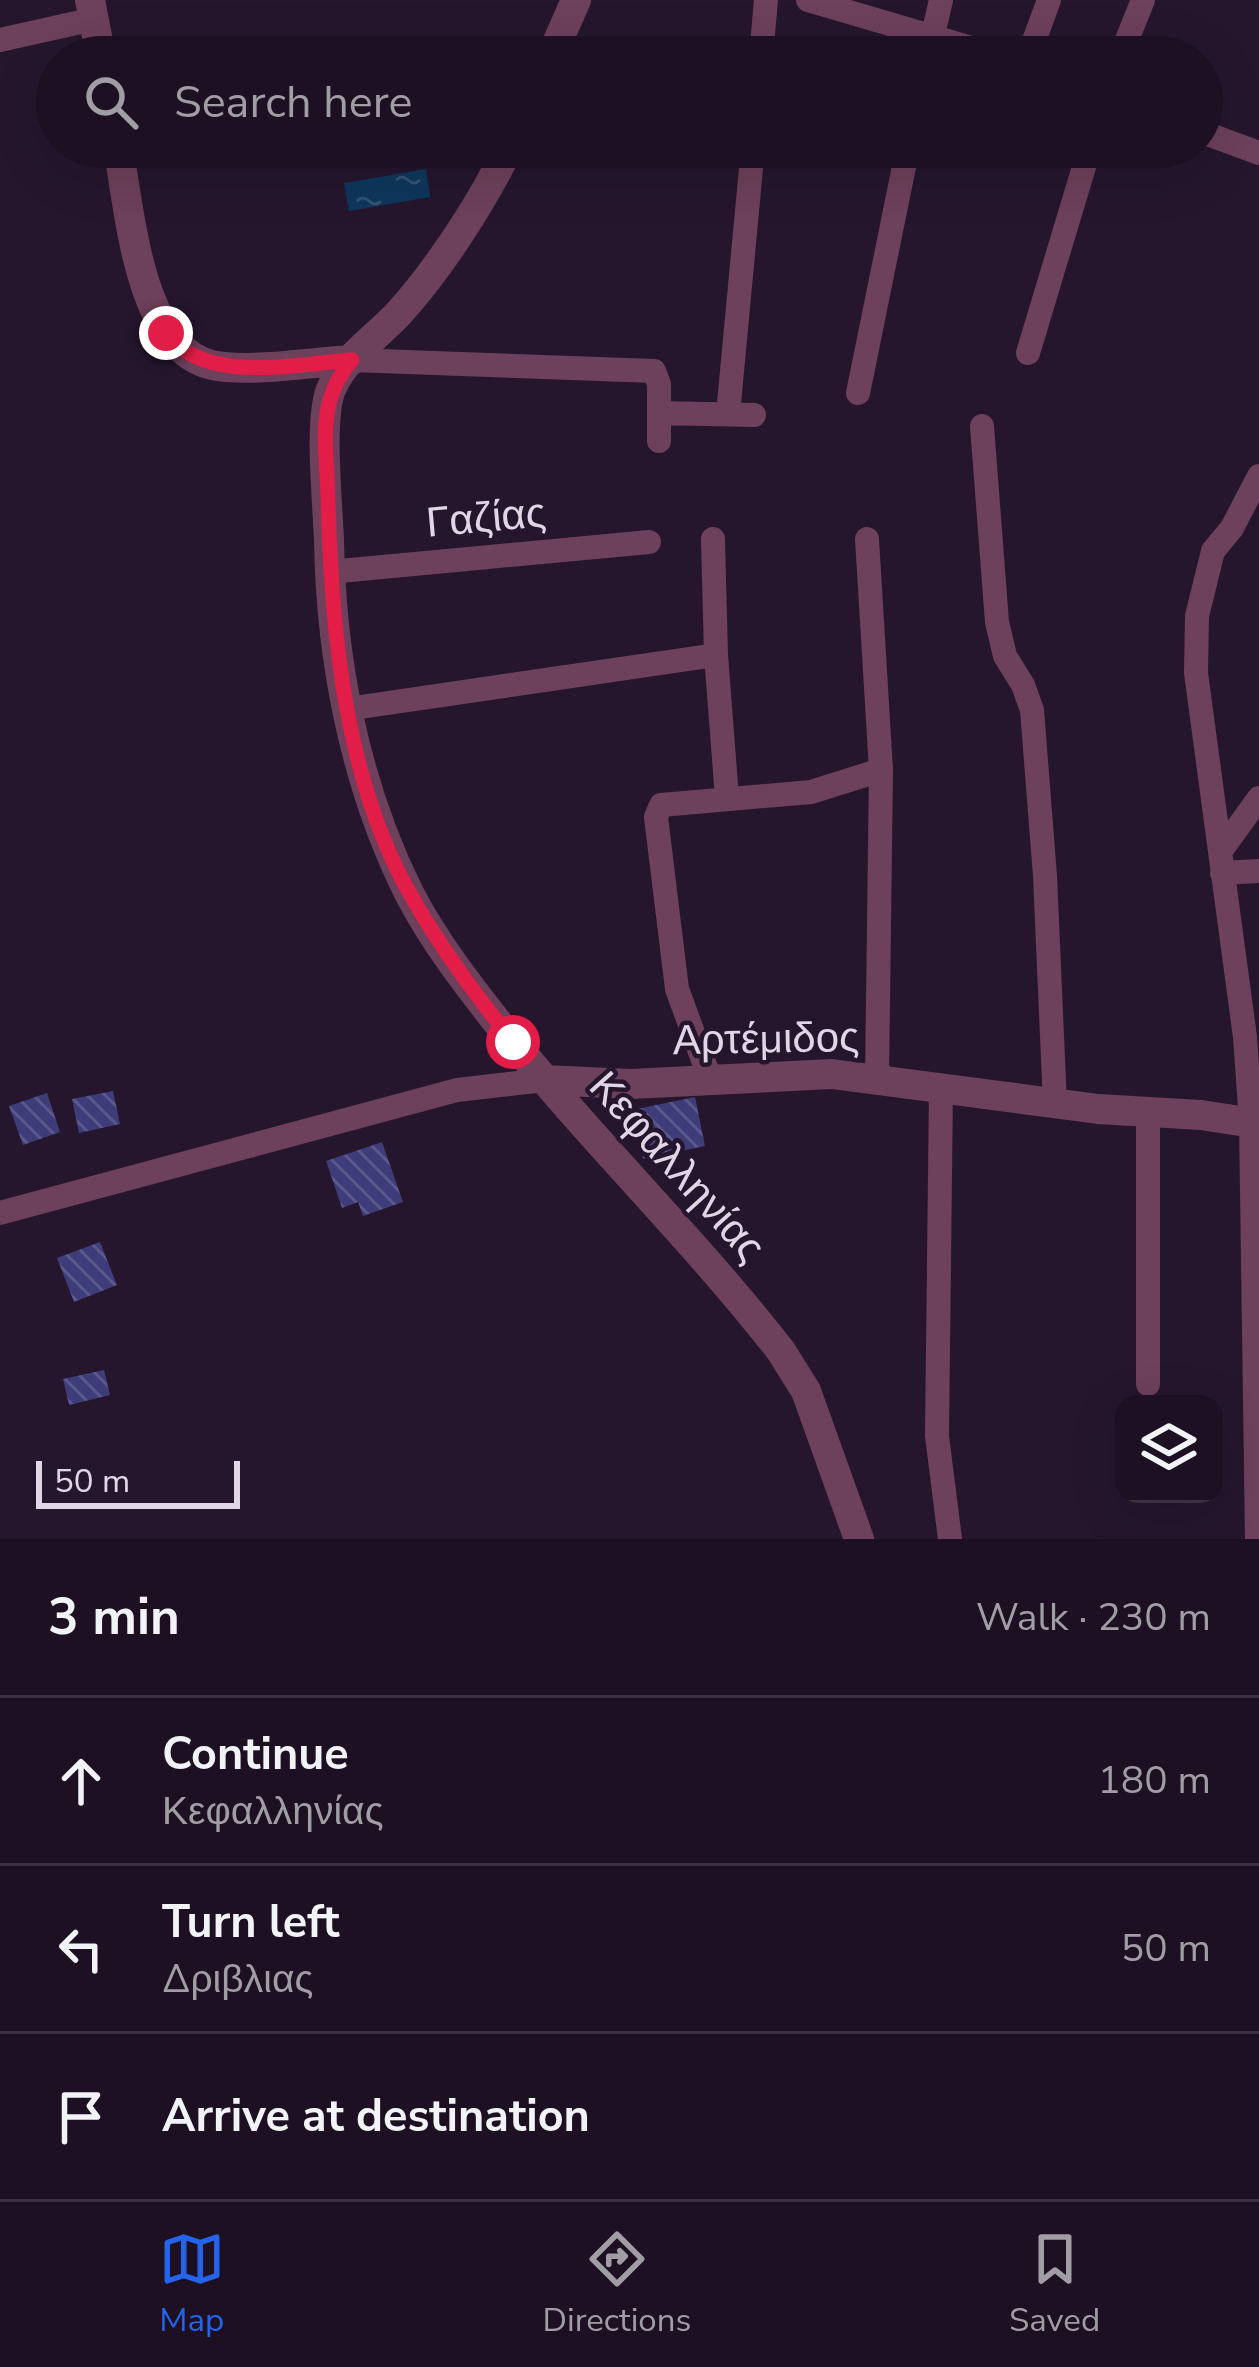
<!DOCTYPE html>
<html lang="en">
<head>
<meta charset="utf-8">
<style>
	:root { --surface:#1c1022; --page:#25192a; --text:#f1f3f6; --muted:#a09da5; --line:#3a3040; --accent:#2563eb }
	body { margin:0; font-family:"Nunito Sans",sans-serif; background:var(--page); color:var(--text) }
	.controls { position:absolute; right:36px; bottom:36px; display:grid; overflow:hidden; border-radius:24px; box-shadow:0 12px 48px #0002 }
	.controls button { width:108px; height:108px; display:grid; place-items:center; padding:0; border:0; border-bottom:3px solid var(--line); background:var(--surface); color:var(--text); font:60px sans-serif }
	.scale { position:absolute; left:36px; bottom:30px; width:204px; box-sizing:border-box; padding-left:12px; border:6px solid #e0d6e6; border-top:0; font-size:33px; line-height:42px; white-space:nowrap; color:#e0d6e6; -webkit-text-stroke:9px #25162e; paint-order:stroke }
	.stop { position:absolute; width:36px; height:36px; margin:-27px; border:9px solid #e11d48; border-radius:50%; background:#fff }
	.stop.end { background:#e11d48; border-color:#fff; box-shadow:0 3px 12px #0008 }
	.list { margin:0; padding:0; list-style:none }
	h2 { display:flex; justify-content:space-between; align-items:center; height:156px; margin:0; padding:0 48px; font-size:51px }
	h2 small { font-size:39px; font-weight:400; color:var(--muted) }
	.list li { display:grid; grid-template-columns:78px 1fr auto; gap:36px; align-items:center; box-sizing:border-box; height:168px; padding:0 48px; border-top:3px solid var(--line) }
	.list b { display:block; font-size:45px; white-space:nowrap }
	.list p { margin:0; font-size:39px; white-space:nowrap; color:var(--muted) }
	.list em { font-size:39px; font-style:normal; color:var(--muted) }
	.icon { flex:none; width:66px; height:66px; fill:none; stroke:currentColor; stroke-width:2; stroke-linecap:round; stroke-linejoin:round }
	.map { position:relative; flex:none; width:1259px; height:1539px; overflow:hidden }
	.search { position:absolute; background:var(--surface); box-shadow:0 12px 48px #0002; left:36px; right:36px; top:36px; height:132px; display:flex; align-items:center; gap:30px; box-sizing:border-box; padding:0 42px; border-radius:66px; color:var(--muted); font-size:45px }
	.sheet { height:660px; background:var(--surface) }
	nav { display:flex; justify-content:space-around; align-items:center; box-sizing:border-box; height:168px; border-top:3px solid var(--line); background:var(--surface); font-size:33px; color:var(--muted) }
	nav a { display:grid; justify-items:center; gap:6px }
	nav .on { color:var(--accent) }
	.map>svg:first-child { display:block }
</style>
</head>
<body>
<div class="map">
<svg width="1259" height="1539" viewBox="0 0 1259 1539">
	<defs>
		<pattern id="water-ripples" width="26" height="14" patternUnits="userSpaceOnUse" patternTransform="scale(3)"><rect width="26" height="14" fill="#0e375c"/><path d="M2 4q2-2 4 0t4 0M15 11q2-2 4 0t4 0" fill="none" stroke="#315373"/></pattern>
		<pattern id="building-back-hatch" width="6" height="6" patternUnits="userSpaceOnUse" patternTransform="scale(3)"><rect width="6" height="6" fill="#3e3d7a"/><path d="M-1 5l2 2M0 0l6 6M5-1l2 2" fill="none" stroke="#5a588d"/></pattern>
	</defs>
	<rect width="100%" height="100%" fill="#25162e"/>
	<!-- water -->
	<path fill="url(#water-ripples)" d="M 426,169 L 430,197 L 349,211 L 344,183 Z"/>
	<!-- building -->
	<path fill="url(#building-back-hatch)" d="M 113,1091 L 120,1124 L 79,1133 L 72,1099 Z
		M 47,1093 L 60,1132 L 23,1145 L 9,1106 Z
		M 695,1097 L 705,1146 L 643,1159 L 632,1110 Z
		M 382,1142 L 403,1202 L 363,1216 L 358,1202 L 342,1208 L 326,1161 Z
		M 100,1242 L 117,1285 L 74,1302 L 57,1258 Z
		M 104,1370 L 110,1395 L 69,1405 L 63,1379 Z"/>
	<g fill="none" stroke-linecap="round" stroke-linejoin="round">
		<!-- minor -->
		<path stroke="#6d405b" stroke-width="24" d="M 808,0 L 1002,57
			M 0,40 L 94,19
			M 280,57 L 321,51
			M 761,57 L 766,0
			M 928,57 L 941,0
			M 1028,57 L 1049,0
			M 1120,57 L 1143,0
			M 1202,132 L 1259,153
			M 1028,353 L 1090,147
			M 352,360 L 654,371 L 659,384 L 659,441
			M 858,393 L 908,147
			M 659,413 L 754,415
			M 728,414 L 753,147
			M 982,426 L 997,622 L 1005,656 L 1023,685 L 1032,710 L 1045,876 L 1055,1104
			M 713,539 L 716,655 L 727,798
			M 867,539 L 881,770 L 877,1079
			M 329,572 L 649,542
			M 347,709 L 716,655
			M 1220,852 L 1259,798
			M 1222,873 L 1259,871
			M 710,1079 L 677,989 L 656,817 L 661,805 L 811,792 L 881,770
			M 941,1088 L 937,1436 L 950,1539
			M 0,1213 L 457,1090 L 544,1080
			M 1148,1384 L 1148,1112
			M 1257,1539 L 1251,1122 L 1245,1037 L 1196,673 L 1197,616 L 1213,551 L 1232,528 L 1259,476"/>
		<!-- tertiary -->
		<path stroke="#6d405b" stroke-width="30" d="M 90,0 L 101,57
			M 551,57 L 576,0
			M 118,147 C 130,209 138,348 212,365 C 247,373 314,362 352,360
			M 509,147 C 483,201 439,269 399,313 C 377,337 345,357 332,387 C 318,416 328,505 329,541 C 331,660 355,785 409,893 C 433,940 468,985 501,1027 C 590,1139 693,1238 781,1351 L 806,1391 L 859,1539
			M 544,1080 L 631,1084 L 832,1074 L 1098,1109 L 1201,1115 L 1259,1124"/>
	</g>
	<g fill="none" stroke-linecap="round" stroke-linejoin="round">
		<!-- route -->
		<path stroke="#e11d48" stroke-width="15" d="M 166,333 C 204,385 295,364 352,360 C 315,403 327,445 328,499 C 331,630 345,784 413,899 C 442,950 477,996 513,1042"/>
	</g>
	<g text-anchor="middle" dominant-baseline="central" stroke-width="9" stroke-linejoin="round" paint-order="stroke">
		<!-- street labels -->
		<g font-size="42" fill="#e0d6e6" stroke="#25162e">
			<text transform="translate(486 518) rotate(-5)">Γαζίας</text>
			<text transform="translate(766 1039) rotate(-1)">Αρτέμιδος</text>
			<text transform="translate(677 1167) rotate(48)">Κεφαλληνίας</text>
		</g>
	</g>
</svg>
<div class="controls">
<button><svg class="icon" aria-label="layers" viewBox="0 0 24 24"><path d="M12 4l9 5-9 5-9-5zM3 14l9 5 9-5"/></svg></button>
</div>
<div class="scale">50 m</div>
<div class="stop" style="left:513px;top:1042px"></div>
<div class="stop end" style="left:166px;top:333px"></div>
<div class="search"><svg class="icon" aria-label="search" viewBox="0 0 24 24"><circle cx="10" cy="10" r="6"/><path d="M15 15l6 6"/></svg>Search here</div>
</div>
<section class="sheet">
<h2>3 min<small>Walk · 230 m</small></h2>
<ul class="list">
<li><svg class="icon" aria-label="ahead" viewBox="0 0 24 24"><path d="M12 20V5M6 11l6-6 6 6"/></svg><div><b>Continue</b><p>Κεφαλληνίας</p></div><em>180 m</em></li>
<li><svg class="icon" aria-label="left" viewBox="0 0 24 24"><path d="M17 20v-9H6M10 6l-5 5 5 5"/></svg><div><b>Turn left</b><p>Δριβλιας</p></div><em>50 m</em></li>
<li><svg class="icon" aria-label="arrive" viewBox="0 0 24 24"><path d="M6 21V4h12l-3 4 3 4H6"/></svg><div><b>Arrive at destination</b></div></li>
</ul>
</section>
<nav>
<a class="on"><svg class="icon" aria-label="map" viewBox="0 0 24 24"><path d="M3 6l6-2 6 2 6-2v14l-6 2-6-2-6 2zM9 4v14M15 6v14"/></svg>Map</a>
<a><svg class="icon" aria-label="directions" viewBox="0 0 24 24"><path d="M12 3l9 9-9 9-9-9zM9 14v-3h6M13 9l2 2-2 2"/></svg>Directions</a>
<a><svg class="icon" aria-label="saved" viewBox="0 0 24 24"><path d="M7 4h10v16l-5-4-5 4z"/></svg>Saved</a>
</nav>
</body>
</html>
